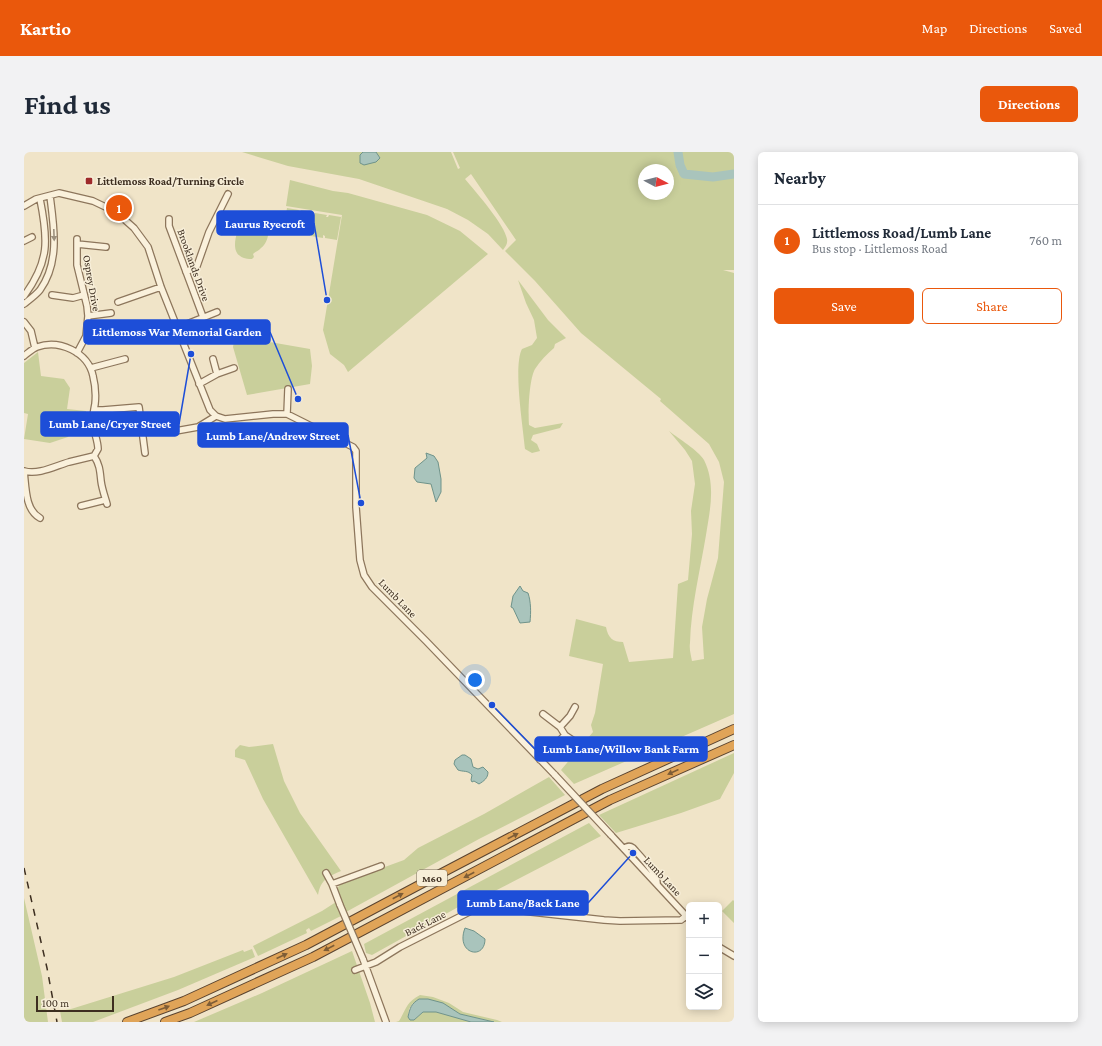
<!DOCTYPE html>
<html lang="en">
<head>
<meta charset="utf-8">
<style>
	:root { --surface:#fff; --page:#f2f2f3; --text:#1f2937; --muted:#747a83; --line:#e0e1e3; --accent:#ea580c }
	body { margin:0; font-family:"Crimson Pro",serif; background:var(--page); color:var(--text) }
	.controls { position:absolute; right:12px; bottom:12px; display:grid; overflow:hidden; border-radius:6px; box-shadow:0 2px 10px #0003 }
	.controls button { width:36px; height:36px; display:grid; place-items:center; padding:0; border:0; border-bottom:1px solid var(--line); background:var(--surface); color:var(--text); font:20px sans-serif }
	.compass { position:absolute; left:614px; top:12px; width:36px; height:36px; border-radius:50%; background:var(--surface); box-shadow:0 2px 10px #0003; rotate:97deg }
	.scale { position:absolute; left:12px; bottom:10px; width:78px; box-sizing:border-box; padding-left:4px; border:2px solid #3d2e20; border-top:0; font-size:11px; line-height:14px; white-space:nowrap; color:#3d2e20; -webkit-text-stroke:3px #f7eed8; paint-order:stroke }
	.you { position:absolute; left:451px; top:528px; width:14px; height:14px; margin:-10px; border:3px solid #fff; border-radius:50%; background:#1a73e8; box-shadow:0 0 0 6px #1a73e833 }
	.badge { display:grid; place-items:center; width:26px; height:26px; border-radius:50%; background:var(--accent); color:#fff; font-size:13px; font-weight:700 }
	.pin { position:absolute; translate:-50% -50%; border:2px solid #fff; box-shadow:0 1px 4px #0006 }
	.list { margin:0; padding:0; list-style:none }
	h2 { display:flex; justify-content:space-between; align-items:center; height:52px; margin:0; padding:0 16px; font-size:17px }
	h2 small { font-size:13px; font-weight:400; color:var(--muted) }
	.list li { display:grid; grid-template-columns:26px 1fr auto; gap:12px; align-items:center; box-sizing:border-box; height:72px; padding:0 16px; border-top:1px solid var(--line) }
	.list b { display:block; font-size:15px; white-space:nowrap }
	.list p { margin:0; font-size:13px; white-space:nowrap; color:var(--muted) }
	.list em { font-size:13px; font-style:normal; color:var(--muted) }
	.actions { display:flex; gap:8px; padding:12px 16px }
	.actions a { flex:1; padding:9px 0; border:1px solid var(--accent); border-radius:6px; text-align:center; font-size:14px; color:var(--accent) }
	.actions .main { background:var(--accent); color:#fff }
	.icon { flex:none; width:22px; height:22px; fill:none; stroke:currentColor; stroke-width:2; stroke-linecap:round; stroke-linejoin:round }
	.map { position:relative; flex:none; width:710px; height:870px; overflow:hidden; border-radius:6px }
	header { display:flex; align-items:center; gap:24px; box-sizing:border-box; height:56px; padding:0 20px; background:var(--accent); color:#fff }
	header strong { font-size:19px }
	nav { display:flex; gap:22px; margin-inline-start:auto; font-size:14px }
	.intro { display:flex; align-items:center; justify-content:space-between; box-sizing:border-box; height:96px; padding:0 24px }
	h1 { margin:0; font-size:28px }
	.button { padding:10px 18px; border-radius:6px; background:var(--accent); color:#fff; font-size:14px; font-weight:700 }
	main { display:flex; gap:24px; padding:0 24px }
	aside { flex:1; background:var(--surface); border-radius:6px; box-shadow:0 2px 10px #0003 }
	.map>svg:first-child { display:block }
</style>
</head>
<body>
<header>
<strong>Kartio</strong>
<nav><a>Map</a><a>Directions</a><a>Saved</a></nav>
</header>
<div class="intro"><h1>Find us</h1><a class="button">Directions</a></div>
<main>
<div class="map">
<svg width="710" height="870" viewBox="0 0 710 870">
	<rect width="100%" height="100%" fill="#f0e4c8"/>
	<!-- green -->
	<path fill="#c9cf9b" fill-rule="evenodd" d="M 218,0 L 339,0 L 336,3 L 356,6 L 352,0 L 427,0 L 434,17 L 436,16 L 429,0 L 710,0 L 710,118 L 699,118 L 710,121 L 710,562 L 550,632 L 537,618 L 569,580 L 567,573 L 571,561 L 579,512 L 545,504 L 552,467 L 582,475 C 584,486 589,490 599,490 L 605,510 L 649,506 L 654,432 L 664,428 L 668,382 L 667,359 L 671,332 L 668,309 L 661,298 L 645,279 C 655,287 674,298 680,308 C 692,332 686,358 682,383 C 676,419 667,455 666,491 C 665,497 667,503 668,509 L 680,507 L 678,475 L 683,447 L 694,406 L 700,330 L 695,310 L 685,292 L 636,249 L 637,247 L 557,181 L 511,129 L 481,99 L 492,88 L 447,22 L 441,27 C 451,39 481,73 483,87 C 484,92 481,95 479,98 L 464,82 L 444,68 L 423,57 L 335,27 L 264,14 ZM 620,18 L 644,18 L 644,42 L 620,42 Z
		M 266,28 L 309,39 L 324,41 L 403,63 L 436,79 L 464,102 L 324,220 L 320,213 L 306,202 L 299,178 L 318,63 L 262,54 Z
		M 263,56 L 275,58 L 274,60 L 276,61 L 277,58 L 289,60 L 288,63 L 290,63 L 291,61 L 303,63 L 302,65 L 304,65 L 305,63 L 317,65 L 313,88 L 301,86 L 301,84 L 299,83 L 299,86 L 287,84 L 287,81 L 285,81 L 285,83 L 273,81 L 273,79 L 271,78 L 271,81 L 259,79 Z
		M 222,65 C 231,66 238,68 245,75 C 245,82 243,92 237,96 C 235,99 232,99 229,102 L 230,105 L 228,107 C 202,107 212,82 218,67 Z
		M 494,128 L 524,168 L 542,186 L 531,192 L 530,196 C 523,202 516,209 511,217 C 505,228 504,260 505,273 L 511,276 L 539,271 L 536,276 L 509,283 L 507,288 L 513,292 L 516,299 L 508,301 L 501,297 C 499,275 489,214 498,197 L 508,193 L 513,186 L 510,168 L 502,151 Z
		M 211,184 L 286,197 L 288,214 L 286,232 L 223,243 L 209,195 Z
		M 14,200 L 17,224 L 40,227 L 46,236 L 43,257 L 62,259 L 62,265 L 43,269 L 46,281 L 44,285 L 26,291 L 0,287 L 4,262 L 0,261 L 0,211 Z
		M 249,592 L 260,629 L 276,661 L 317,719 C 304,725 297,727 294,743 L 239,647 L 221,608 L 211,605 L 211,598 L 216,593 L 225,595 Z
		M 710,601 L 710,621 L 696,647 L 657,661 L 592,681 L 575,663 Z
		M 525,625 L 541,643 L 455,687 L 322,760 L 313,737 L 317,731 L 380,708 L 394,696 L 460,662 Z
		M 565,671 L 577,684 L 467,741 L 445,749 L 348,803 L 342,801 L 340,792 Z
		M 0,746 L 18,824 L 24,870 L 0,870 Z
		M 709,748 L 710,749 L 710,771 L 698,759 Z
		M 312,750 L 317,764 L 287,779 L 285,776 L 282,778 L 283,781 L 234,804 L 229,794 L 298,759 Z
		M 228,797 L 231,805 L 154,838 L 69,870 L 38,870 L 36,859 L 47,857 L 150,825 L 219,798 L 220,800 Z
		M 328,799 L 346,851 L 351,870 L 170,870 L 238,841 Z
		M 396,843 L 409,845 L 425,851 L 439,860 L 473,868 L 478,870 L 470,870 L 436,862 L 419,851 L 389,851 L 385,857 L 384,865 L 390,868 L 399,860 L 412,860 L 447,870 L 372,870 L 375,869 C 382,858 382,850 396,843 Z"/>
	<!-- water -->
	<path fill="#a9c4bc" stroke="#6f938a" d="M 339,0 L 352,0 L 356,6 L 352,10 L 340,13 L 336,11 L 336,3 Z
		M 402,301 L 410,304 L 414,310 L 417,327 L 417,340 L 412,350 L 407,332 L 393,330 L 390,326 L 391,316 L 403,306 Z
		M 496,434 L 499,439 L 504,441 C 507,450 507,460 506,470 L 496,471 L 489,456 L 487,455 L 489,444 Z
		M 438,603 L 441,603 L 447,607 L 449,615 L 454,617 L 459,615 L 464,620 C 464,626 460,629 455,632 L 450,629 L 448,630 L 447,628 L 448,623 C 444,618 439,620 434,618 L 430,612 L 431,608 Z
		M 441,776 L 450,779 L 461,787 C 461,809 431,802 441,776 Z
		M 395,847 L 404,847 L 419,851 L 436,862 L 470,870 L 447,870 L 412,860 L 399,860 L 390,868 L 386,868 L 384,865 C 386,856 387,852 395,847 Z"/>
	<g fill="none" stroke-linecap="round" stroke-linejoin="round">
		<!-- river -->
		<path stroke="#a9c4bc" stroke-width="9" d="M 654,0 L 656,13 L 660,22 L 689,25 L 710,22"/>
		<!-- minor casing -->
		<g stroke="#8d765c" stroke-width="8">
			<path id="minor" d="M 0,54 L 12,47 L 35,41 L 69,49 L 92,60 L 110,76 L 124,95 L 137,135 L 186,258 L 192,264 L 201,267 L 249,262 L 263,262 L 329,295 L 332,299 L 332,355 L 336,408 L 340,423 L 348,435 L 402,489 L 531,623
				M 145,67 L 145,74 L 179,165
				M 53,87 L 53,113 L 63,154 L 64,164 L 62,184 L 53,201
				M 0,89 L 8,85
				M 53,92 L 82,95
				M 162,120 L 173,114 L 185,80 L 204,42
				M 28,143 L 49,146 L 60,143
				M 0,144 C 26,109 24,87 16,47
				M 94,150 L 137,135
				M 0,152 C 5,148 12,143 16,138 C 36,110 30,75 26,44
				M 64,164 L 87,161
				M 0,170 L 7,179 L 11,196
				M 153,176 L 193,160
				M 0,204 C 4,201 8,197 13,195 C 35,187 64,200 69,224 C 71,232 72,243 71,252 C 70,258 68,264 69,270 C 69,279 74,288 74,297 L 70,304 C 62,306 53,308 45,310 C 31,314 15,323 0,319
				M 189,207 L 193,222
				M 67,216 L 101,207
				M 175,232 L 193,222 L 210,216
				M 70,258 L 79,258 L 115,255 L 121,301
				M 263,262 L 264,237
				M 146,280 L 174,275 L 192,264
				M 70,304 C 76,313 76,320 77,329 C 78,337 81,345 83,352
				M 0,319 C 2,335 1,358 16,366
				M 57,354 L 81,348
				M 519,562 L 536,575
				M 541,583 L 536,575 L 546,564 L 551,555
				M 516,608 L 541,583 L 553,591
				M 587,683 L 665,767
				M 600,697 C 603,694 605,693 609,696 C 616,704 634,722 633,732
				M 302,721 L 308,732 L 316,753
				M 308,732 L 357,714
				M 695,795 L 710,804
				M 339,807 L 362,870
				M 331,818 L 352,810 L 376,795 L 457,754 L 480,756 L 507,760 L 580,768 L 596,769 L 657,768 L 662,764"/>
		</g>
		<!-- highway casing -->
		<g stroke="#5b4430" stroke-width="10">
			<path id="highway" d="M 103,870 L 160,849 L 282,793 L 414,723 L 578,637 L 710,577
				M 141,870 L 166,861 L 289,805 L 586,648 L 710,593"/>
		</g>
		<!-- minor -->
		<use href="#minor" stroke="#faf1dc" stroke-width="5.5"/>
		<!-- highway -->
		<use href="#highway" stroke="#e0a458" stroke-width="8"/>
		<!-- rail -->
		<path stroke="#3d2e20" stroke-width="1.5" stroke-dasharray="7 7" stroke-linecap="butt" d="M 0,716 L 23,816 L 33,870"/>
		<!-- minor-bridge casing -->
		<g stroke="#8d765c" stroke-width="8" stroke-linecap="butt">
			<path id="minor-bridge" d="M 531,623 L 587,683
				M 316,753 L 339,807"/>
		</g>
		<!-- minor-bridge -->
		<use href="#minor-bridge" stroke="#faf1dc" stroke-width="5.5"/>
	</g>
	<!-- one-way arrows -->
	<defs><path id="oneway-solid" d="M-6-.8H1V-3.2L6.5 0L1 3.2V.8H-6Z"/></defs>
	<use fill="#9c907e" href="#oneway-solid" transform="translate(30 83) rotate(88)"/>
	<g fill="#7e5d36">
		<use href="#oneway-solid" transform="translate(649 620) rotate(156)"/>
		<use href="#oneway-solid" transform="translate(489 684) rotate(-27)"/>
		<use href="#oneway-solid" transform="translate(445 723) rotate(152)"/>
		<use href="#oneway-solid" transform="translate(374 744) rotate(-28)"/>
		<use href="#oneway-solid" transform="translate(305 796) rotate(152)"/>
		<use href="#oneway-solid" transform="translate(258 804) rotate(-25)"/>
		<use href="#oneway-solid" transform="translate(188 851) rotate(155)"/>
		<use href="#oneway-solid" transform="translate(140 856) rotate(-20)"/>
	</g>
	<!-- markers -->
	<rect fill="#9e2a2b" stroke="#f7eed8" stroke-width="1.5" x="61" y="25" width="8" height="8" rx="2"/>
	<g text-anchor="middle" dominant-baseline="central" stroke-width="3" stroke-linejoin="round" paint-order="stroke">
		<!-- shield labels -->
		<rect fill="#f7eed8" stroke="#756857" stroke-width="1" x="393" y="718" width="30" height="16" rx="3"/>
		<g font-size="10" font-weight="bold" fill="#3d2e20">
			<text x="408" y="726">M60</text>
		</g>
		<!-- poi labels -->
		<g font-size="11" font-weight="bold" fill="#3d2e20" stroke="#f7eed8" text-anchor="start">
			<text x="73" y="29">Littlemoss Road/Turning Circle</text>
		</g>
		<!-- street labels -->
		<g font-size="11" fill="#3d2e20" stroke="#f7eed8">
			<text transform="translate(170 113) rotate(70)">Brooklands Drive</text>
			<text transform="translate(68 131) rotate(80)">Osprey Drive</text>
			<text transform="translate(374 446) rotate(46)">Lumb Lane</text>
			<text transform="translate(639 724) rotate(47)">Lumb Lane</text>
			<text transform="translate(401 771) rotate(-27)">Back Lane</text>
		</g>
	</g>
	<!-- callouts -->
	<path fill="none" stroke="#1d4ed8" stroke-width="1.5" d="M303 148L290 71M274 247L246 180M167 202L155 272M337 351L324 283M468 553L511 597M609 701L564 751"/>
	<g fill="#1d4ed8" stroke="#f7eed8" stroke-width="1.5">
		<circle cx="303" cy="148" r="4"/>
		<circle cx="274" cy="247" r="4"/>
		<circle cx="167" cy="202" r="4"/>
		<circle cx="337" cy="351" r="4"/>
		<circle cx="468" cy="553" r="4"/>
		<circle cx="609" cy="701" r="4"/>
	</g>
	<g fill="#1d4ed8" stroke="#1d4ed8" stroke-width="1.5">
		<rect x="193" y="59" width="97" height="24" rx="4"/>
		<rect x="60" y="168" width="186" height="24" rx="4"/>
		<rect x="17" y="260" width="138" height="24" rx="4"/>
		<rect x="174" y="271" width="150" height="24" rx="4"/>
		<rect x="511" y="585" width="172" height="24" rx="4"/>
		<rect x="434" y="739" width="130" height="24" rx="4"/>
	</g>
	<g font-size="12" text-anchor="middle" font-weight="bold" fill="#fff">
		<text x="241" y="76">Laurus Ryecroft</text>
		<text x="153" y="184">Littlemoss War Memorial Garden</text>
		<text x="86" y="276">Lumb Lane/Cryer Street</text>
		<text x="249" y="288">Lumb Lane/Andrew Street</text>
		<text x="597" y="601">Lumb Lane/Willow Bank Farm</text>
		<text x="499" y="755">Lumb Lane/Back Lane</text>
	</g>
</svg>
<div class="controls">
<button>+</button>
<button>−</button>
<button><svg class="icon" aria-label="layers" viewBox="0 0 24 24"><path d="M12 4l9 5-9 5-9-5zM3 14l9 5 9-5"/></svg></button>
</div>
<svg class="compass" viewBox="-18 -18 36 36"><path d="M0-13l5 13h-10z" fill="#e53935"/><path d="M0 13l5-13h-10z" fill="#747a83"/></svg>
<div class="scale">100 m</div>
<div class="you"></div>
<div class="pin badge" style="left:95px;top:56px">1</div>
</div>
<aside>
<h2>Nearby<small></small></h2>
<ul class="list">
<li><span class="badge">1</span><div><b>Littlemoss Road/Lumb Lane</b><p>Bus stop · Littlemoss Road</p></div><em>760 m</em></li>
</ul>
<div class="actions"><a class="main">Save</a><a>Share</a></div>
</aside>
</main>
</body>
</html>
